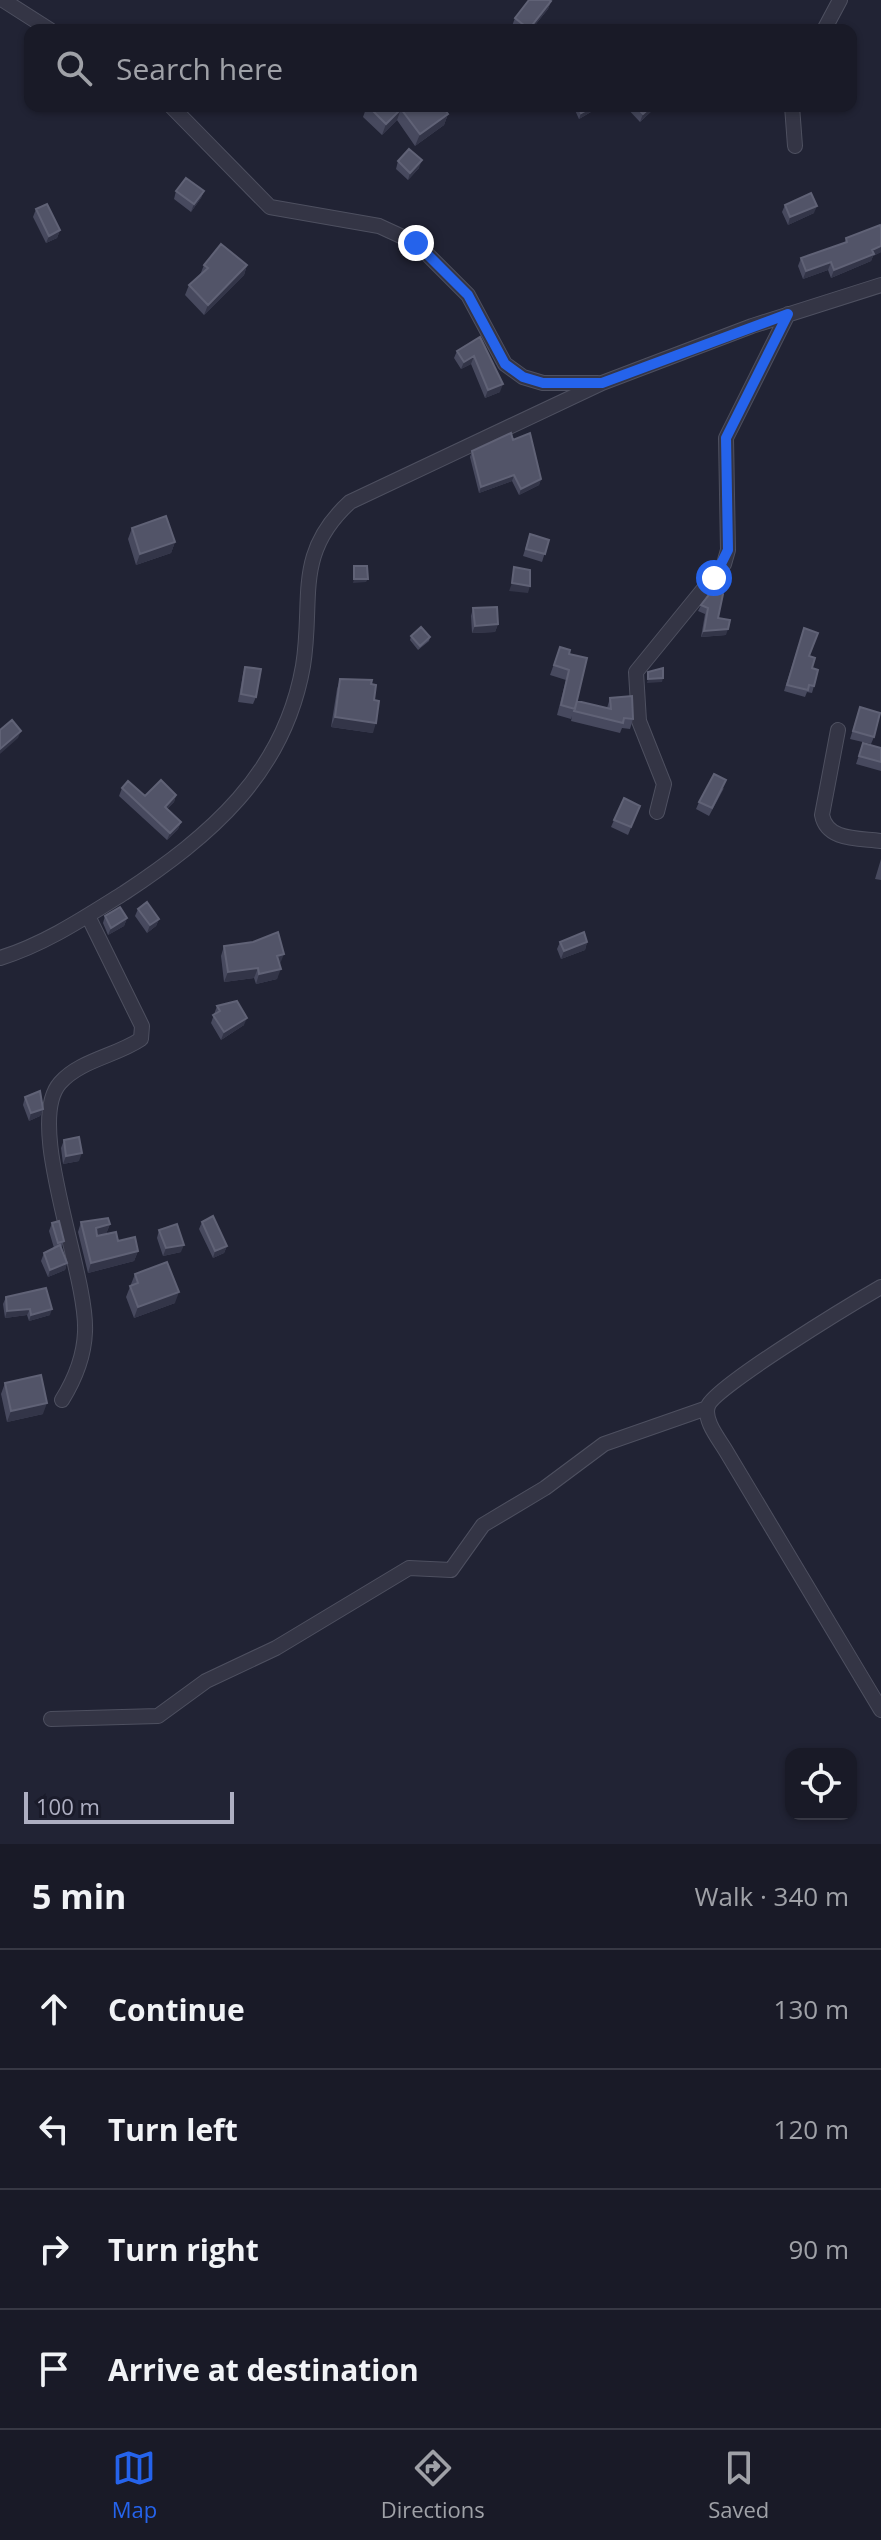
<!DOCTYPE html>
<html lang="en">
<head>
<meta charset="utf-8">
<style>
	:root { --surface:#191a27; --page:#262733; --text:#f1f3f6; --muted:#9fa1a7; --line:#373844; --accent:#2563eb }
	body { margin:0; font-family:"Open Sans",sans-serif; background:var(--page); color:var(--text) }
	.controls { position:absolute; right:24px; bottom:24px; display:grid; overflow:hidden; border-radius:16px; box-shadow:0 2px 6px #0004 }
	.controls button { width:72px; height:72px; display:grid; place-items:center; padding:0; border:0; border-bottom:2px solid var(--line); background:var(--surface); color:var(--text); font:40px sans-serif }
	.scale { position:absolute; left:24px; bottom:20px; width:210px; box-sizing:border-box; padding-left:8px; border:4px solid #aeafc2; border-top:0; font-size:22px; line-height:28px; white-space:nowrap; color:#aeafc2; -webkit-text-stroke:6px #1a1b2a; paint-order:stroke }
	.stop { position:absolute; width:24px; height:24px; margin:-18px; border:6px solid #2563eb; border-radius:50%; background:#fff }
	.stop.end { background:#2563eb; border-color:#fff; box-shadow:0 2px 8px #0008 }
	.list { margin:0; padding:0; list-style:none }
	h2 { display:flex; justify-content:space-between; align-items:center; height:104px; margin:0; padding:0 32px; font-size:34px }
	h2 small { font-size:26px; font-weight:400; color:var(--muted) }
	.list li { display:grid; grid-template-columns:52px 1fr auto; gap:24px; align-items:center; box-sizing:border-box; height:120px; padding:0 32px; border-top:2px solid var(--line) }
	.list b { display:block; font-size:30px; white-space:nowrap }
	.list em { font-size:26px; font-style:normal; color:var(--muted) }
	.icon { flex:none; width:44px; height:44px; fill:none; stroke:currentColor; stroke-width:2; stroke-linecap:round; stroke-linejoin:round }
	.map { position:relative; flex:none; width:881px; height:1844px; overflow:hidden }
	.search { position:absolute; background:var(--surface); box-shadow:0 2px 6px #0004; left:24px; right:24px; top:24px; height:88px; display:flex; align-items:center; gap:20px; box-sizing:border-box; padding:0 28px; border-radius:16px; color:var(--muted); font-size:30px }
	.sheet { height:584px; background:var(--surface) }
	nav { display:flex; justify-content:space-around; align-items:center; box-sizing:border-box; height:112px; border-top:2px solid var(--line); background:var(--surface); font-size:22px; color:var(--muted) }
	nav a { display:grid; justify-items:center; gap:4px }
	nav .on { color:var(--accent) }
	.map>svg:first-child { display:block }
</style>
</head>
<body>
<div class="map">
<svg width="881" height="1844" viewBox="0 0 881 1844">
	<rect width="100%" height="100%" fill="#212334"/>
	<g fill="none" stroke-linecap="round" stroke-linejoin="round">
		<!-- minor casing -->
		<g stroke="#4e5060" stroke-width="16">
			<path id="minor" d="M 3,0 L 50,30
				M 824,30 L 840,0
				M 171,106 L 270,207 L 379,226 L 416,243 L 468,295 L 505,364 L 523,377 L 543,383 L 598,383
				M 792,106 L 795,146
				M 838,730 L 822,815 C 827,841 858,838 881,841
				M 657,812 L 664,784 L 639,721 L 636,672 L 724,564 L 728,550 L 726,438 L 788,314
				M 0,958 C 45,944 84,918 124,893 C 210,836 284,774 303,666 C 314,599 293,554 350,502 L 602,383 L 752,326 L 881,285
				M 881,1287 C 855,1302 714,1387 708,1406 C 703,1420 719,1439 726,1451 L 881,1710
				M 62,1400 C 75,1379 84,1358 85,1332 C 88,1273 24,1124 60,1083 C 80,1060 116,1056 141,1039 L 142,1026 L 88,916
				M 51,1719 L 158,1716 L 206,1681 L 276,1648 L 409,1568 L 451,1570 L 483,1525 L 545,1488 L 604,1444 L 707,1408"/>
		</g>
		<!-- minor -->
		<use href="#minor" stroke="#343545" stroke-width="14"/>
	</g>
	<!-- wall -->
	<path fill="#47495e" d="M 551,1 L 548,9 L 531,30 L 518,30 L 512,26 L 515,18 Z
		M 367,106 L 448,114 L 444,125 L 415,146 L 397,120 L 382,135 L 363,117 Z
		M 573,106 L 597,106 L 596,109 L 579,119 Z
		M 625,106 L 657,106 L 640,122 Z
		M 398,161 L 419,168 L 408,180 L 396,169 Z
		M 176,191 L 204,191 L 201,198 L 191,212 L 174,199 Z
		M 785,205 L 814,213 L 788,225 L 782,212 Z
		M 36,209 L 60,230 L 57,238 L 46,243 L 33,217 Z
		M 881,228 L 881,252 L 873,256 L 871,261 L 831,278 L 828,270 L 803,279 L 798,266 L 801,258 L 845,243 L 846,238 Z
		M 204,265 L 247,265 L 244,275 L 204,315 L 185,295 L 189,285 L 200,275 Z
		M 480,337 L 500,392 L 485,398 L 471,364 L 461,369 L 454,358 L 457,351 Z
		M 513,440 L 541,479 L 539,485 L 519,495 L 512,481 L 479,493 L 470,457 L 472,451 Z
		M 132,528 L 175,542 L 171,553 L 136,565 L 128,539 Z
		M 530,534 L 549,540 L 542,562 L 523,556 Z
		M 715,587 L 718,618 L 726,635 L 701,637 L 705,614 L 698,611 L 701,605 Z
		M 473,608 L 498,624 L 495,632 L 472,633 L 471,616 Z
		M 804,628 L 814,686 L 812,693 L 807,692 L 805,697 L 784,691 Z
		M 411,636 L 430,637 L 429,641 L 418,650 L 410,640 Z
		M 560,647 L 569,654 L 576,704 L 607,708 L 610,698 L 633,719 L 630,729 L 622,728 L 620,733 L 571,721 L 572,716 L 571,719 L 557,715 L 566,680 L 550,675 Z
		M 245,667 L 256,697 L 253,704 L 238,702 L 243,674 Z
		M 340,679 L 371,684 L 374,700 L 373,733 L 331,727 L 337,689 Z
		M 860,707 L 874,737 L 871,744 L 850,739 Z
		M 863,743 L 881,748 L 881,771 L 856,764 Z
		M 122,788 L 145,796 L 176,795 L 174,802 L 167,809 L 181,822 L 178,829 L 167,840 L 119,796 Z
		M 724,788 L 709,816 L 696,809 L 699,802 Z
		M 640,806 L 628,835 L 611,827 L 614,820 Z
		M 881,859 L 881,880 L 875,879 Z
		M 138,909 L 159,919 L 156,926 L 147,933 L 135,916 Z
		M 105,916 L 127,918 L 124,926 L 108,935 L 103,923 Z
		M 560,942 L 587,942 L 585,950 L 561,959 L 557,949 Z
		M 224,946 L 280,964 L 277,979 L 256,984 L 254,978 L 224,982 L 221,956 Z
		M 217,1006 L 244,1025 L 221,1040 L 211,1023 Z
		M 25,1097 L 43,1109 L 40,1116 L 29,1121 L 23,1105 Z
		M 64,1140 L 79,1161 L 63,1164 L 61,1148 Z
		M 81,1222 L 110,1224 L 106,1234 L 138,1251 L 134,1261 L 88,1273 L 78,1232 Z
		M 202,1222 L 227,1246 L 224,1253 L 213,1258 L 199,1229 Z
		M 52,1223 L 64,1241 L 61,1248 L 67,1263 L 65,1270 L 48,1277 L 41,1261 L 44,1253 L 54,1248 L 49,1231 Z
		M 159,1230 L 181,1252 L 163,1256 L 157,1238 Z
		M 135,1274 L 175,1303 L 134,1318 L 126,1297 Z
		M 6,1297 L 50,1315 L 29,1321 L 27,1315 L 5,1318 L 3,1304 Z
		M 5,1383 L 43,1414 L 7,1422 L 1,1394 Z"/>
	<!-- shaded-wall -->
	<path fill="#333548" d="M 551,1 L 548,9 L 531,30 L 528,30 Z
		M 594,106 L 597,106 L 596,109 L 579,119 L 581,113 Z
		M 652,106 L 657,106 L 640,122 L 643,114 Z
		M 401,109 L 397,120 L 382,135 L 386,124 Z
		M 448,114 L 444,125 L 415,146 L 420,134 Z
		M 422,160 L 419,168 L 408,180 L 410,173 Z
		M 204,191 L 201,198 L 191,212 L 194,204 Z
		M 817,206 L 814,213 L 788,225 L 790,217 Z
		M 60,230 L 57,238 L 46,243 L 49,236 Z
		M 881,246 L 881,252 L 873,256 L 871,261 L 831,278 L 834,270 Z
		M 831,262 L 828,270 L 803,279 L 806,271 Z
		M 247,265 L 244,275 L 204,315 L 208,305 Z
		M 474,356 L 471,364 L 461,369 L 464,362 Z
		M 503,384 L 500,392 L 485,398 L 488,390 Z
		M 514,475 L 512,481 L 479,493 L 481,487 Z
		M 541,479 L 539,485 L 519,495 L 521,489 Z
		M 175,542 L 171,553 L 136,565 L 140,554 Z
		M 354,579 L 368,579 L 366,582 L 353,583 Z
		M 512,583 L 530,586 L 528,593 L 509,591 Z
		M 498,624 L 495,632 L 472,633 L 475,626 Z
		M 728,629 L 726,635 L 701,637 L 704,631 Z
		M 663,678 L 662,682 L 647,683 L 648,679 Z
		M 335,717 L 376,723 L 373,733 L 331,727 Z
		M 21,731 L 18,738 L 0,754 L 0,749 Z
		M 176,795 L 174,802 L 162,814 L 165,807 Z
		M 181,822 L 178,829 L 167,840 L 170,833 Z
		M 127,918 L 124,926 L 108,935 L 111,928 Z
		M 159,919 L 156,926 L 147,933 L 150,925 Z
		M 587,942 L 585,950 L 561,959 L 564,951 Z
		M 284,954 L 280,964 L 277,956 Z
		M 258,968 L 254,978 L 224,982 L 228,972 Z
		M 281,969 L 277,979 L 256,984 L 259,974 Z
		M 247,1018 L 244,1025 L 221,1040 L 224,1032 Z
		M 43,1109 L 40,1116 L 29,1121 L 31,1113 Z
		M 82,1153 L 79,1161 L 63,1164 L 66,1156 Z
		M 110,1224 L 106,1234 L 92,1238 L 96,1228 Z
		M 184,1245 L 181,1252 L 163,1256 L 166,1248 Z
		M 227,1246 L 224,1253 L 213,1258 L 215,1251 Z
		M 138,1251 L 134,1261 L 88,1273 L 91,1263 Z
		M 67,1263 L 65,1270 L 48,1277 L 50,1270 Z
		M 179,1292 L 175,1303 L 134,1318 L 138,1307 Z
		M 30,1309 L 27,1315 L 5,1318 L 7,1311 Z
		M 52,1309 L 50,1315 L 29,1321 L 31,1315 Z
		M 47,1403 L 43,1414 L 7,1422 L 11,1411 Z"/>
	<!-- building -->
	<path fill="#525468" stroke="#606276" stroke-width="2" d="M 529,0 L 549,0 L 551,1 L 529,29 L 515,18 Z
		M 368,106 L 442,106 L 448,114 L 420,134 L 401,109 L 386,124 Z
		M 578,106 L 594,106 L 581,113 Z
		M 635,106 L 652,106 L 643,114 Z
		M 409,149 L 422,160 L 410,173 L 398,161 Z
		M 186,178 L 204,191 L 194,204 L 176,191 Z
		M 811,193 L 817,206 L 790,217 L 785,205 Z
		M 47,204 L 60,230 L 49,236 L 36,209 Z
		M 880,225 L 881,228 L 881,246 L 872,250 L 874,254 L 834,270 L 831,262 L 806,271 L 801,258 L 847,242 L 846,238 Z
		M 221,244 L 247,265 L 208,305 L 189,285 L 208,268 L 204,265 Z
		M 480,337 L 503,384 L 488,390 L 474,356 L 464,362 L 457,351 Z
		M 511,433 L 513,440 L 530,433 L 541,479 L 521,489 L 514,475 L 481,487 L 472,451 Z
		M 166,516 L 175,542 L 140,554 L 132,528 Z
		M 530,534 L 549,540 L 545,554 L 526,549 Z
		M 354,566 L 367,566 L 368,579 L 354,579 Z
		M 514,567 L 530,570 L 530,586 L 512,583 Z
		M 715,587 L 723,594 L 718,618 L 730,620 L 728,629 L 704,631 L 708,608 L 701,605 Z
		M 497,607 L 498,624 L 475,626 L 473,608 Z
		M 421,627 L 430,637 L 420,646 L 411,636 Z
		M 804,628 L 818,633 L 809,656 L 815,658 L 812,668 L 818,670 L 814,686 L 809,685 L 808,690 L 787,685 Z
		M 560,647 L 570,650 L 569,654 L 587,658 L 575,709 L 561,705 L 569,670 L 554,665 Z
		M 245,667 L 261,669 L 256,697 L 241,694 Z
		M 663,668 L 663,678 L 648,679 L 648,672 Z
		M 340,679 L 372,680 L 371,684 L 376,685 L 374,700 L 379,701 L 376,723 L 335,717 Z
		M 632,696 L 633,719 L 624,718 L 623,723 L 574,711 L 577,701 L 611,709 L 610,698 Z
		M 860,707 L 880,713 L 874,737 L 853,731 Z
		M 12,720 L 21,731 L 0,749 L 0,730 Z
		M 863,743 L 881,748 L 881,762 L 859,756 Z
		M 714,774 L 726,780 L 712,808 L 699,802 Z
		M 161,780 L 176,795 L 165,807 L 181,822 L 170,833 L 122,788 L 128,781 L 145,796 Z
		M 624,798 L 640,806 L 631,827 L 614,820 Z
		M 147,902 L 159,919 L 150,925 L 138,909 Z
		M 120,907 L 127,918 L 111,928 L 105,916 Z
		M 278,932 L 284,954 L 277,956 L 281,969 L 259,974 L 258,968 L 228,972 L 224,946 L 253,942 Z
		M 584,932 L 587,942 L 564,951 L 560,942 Z
		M 237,1001 L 247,1018 L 224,1032 L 213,1015 L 220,1011 L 217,1006 Z
		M 40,1091 L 43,1109 L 31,1113 L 25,1097 Z
		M 79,1137 L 82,1153 L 66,1156 L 64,1140 Z
		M 213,1216 L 227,1246 L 215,1251 L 202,1222 Z
		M 108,1218 L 110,1224 L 96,1228 L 97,1236 L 116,1232 L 118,1241 L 135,1237 L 138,1251 L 91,1263 L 81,1222 Z
		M 59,1221 L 64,1241 L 58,1243 L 52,1223 Z
		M 177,1224 L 184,1245 L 166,1248 L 159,1230 Z
		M 60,1245 L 67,1263 L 50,1270 L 44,1253 Z
		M 167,1262 L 179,1292 L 138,1307 L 130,1286 L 138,1283 L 135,1274 Z
		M 46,1288 L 52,1309 L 31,1315 L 30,1309 L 7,1311 L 6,1297 Z
		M 41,1375 L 47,1403 L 11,1411 L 5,1383 Z"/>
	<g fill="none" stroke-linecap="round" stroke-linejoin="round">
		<!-- route -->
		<path stroke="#2563eb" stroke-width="10" d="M 416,243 L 468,295 L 505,364 L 523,377 L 543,383 L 602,383 L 788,314 L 726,438 L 728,550 L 714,578"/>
	</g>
</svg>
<div class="controls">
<button><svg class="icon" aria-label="locate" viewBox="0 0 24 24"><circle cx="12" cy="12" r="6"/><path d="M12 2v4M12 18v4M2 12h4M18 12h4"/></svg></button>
</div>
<div class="scale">100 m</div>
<div class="stop" style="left:714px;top:578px"></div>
<div class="stop end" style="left:416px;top:243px"></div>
<div class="search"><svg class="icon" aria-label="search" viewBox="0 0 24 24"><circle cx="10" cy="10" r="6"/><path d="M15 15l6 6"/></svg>Search here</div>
</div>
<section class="sheet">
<h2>5 min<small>Walk · 340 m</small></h2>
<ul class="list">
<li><svg class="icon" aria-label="ahead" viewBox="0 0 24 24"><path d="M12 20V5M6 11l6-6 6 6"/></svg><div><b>Continue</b></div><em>130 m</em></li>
<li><svg class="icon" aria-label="left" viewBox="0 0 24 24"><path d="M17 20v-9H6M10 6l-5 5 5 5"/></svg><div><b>Turn left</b></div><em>120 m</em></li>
<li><svg class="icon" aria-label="right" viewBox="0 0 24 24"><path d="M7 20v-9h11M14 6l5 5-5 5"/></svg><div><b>Turn right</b></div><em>90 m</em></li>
<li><svg class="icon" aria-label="arrive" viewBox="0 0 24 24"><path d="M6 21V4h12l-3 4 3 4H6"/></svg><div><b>Arrive at destination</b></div></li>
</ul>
</section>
<nav>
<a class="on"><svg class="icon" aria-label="map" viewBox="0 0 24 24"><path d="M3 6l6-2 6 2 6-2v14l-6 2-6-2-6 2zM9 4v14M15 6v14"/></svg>Map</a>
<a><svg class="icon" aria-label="directions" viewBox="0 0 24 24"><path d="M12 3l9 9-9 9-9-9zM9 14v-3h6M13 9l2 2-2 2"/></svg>Directions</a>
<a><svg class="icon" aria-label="saved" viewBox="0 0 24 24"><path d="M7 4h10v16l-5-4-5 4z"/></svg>Saved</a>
</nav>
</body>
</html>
